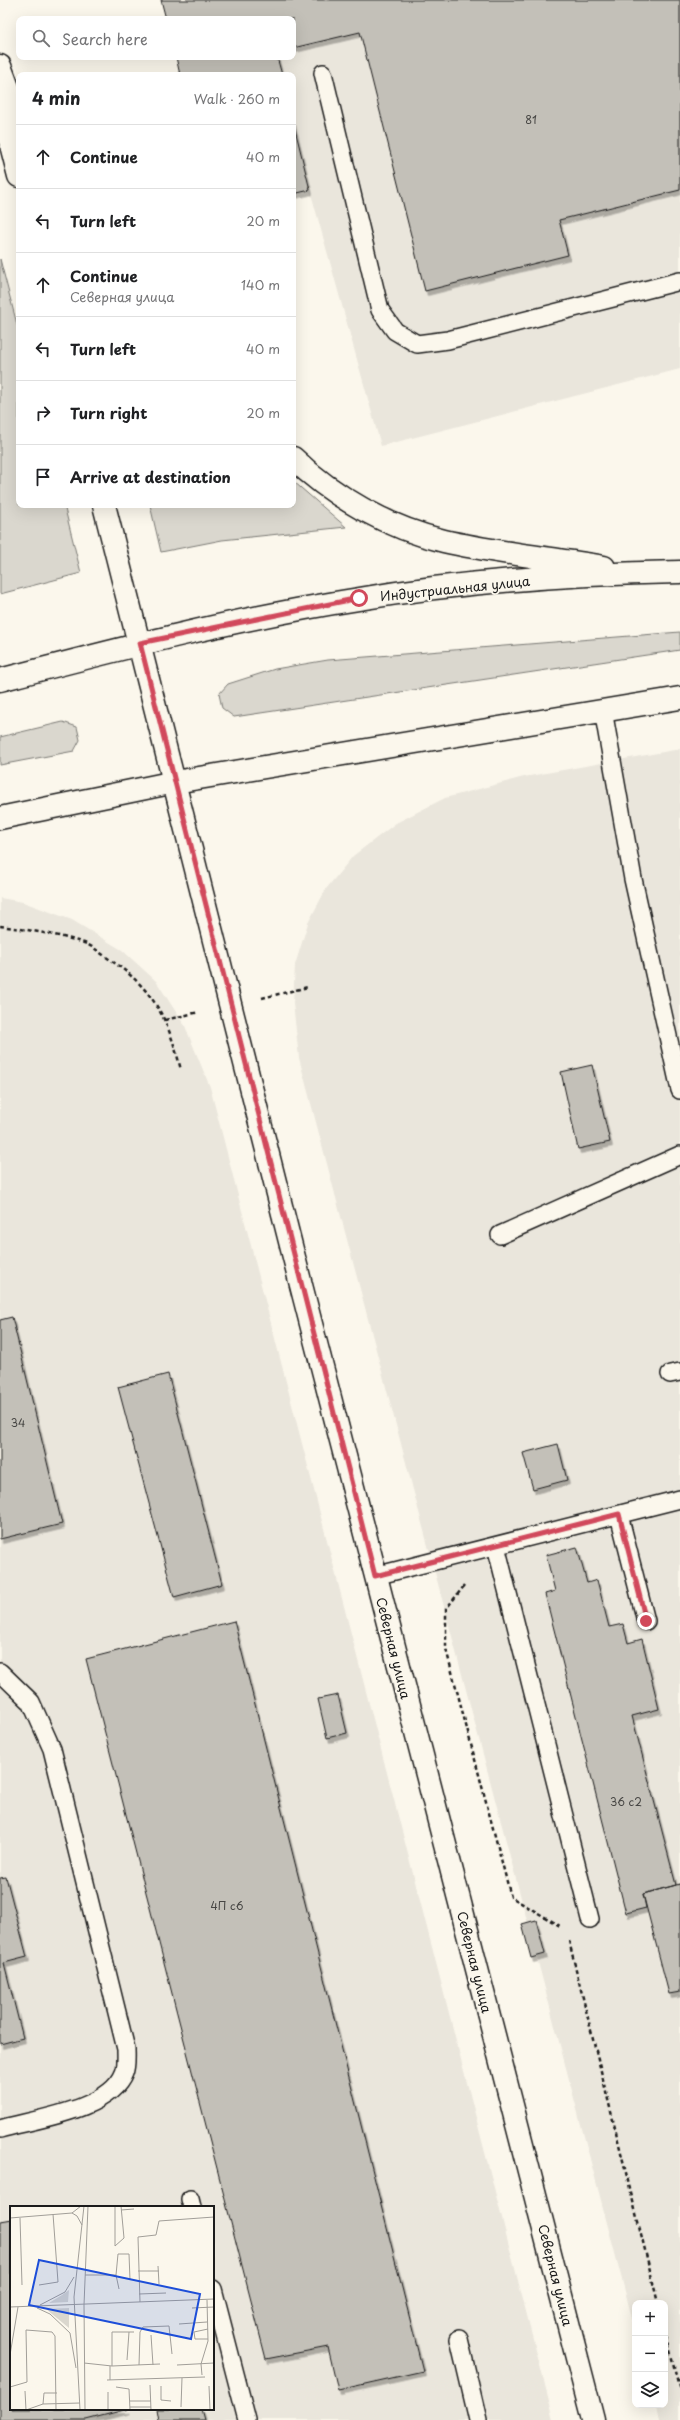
<!DOCTYPE html>
<html lang="en">
<head>
<meta charset="utf-8">
<style>
	:root { --surface:#fff; --page:#f6f6f6; --text:#202124; --muted:#757577; --line:#e0e0e0 }
	body { margin:0; font-family:"Playpen Sans",sans-serif; background:var(--page); color:var(--text) }
	.controls { position:absolute; right:12px; bottom:12px; display:grid; overflow:hidden; border-radius:8px; box-shadow:0 4px 16px #0002 }
	.controls button { width:36px; height:36px; display:grid; place-items:center; padding:0; border:0; border-bottom:1px solid var(--line); background:var(--surface); color:var(--text); font:20px sans-serif }
	.stop { position:absolute; width:12px; height:12px; margin:-9px; border:3px solid #d1495b; border-radius:50%; background:#fff }
	.stop.end { background:#d1495b; border-color:#fff; box-shadow:0 1px 4px #0008 }
	.list { margin:0; padding:0; list-style:none }
	h2 { display:flex; justify-content:space-between; align-items:center; height:52px; margin:0; padding:0 16px; font-size:17px }
	h2 small { font-size:13px; font-weight:400; color:var(--muted) }
	.list li { display:grid; grid-template-columns:26px 1fr auto; gap:12px; align-items:center; box-sizing:border-box; height:64px; padding:0 16px; border-top:1px solid var(--line) }
	.list b { display:block; font-size:15px; white-space:nowrap }
	.list p { margin:0; font-size:13px; white-space:nowrap; color:var(--muted) }
	.list em { font-size:13px; font-style:normal; color:var(--muted) }
	.icon { flex:none; width:22px; height:22px; fill:none; stroke:currentColor; stroke-width:2; stroke-linecap:round; stroke-linejoin:round }
	.map { position:relative; flex:none; width:680px; height:2420px; overflow:hidden }
	.search { position:absolute; background:var(--surface); box-shadow:0 4px 16px #0002; left:16px; top:16px; width:280px; height:44px; display:flex; align-items:center; gap:10px; box-sizing:border-box; padding:0 14px; border-radius:8px; color:var(--muted); font-size:15px }
	.panel { position:absolute; background:var(--surface); box-shadow:0 4px 16px #0002; left:16px; top:72px; width:280px; height:436px; border-radius:8px }
	.map>svg:first-child { display:block }
</style>
</head>
<body>
<div class="map">
<svg width="680" height="2420" viewBox="0 0 680 2420">
	<defs>
		<filter id="shadow"><feDropShadow dx="2.5" dy="4.5" stdDeviation="0" flood-color="#0004"/></filter>
	</defs>
	<rect width="100%" height="100%" fill="#fbf7ec"/>
	<filter id="ink" filterUnits="userSpaceOnUse"><feTurbulence type="fractalNoise" baseFrequency=".025" numOctaves="2"/><feDisplacementMap in="SourceGraphic" scale="8" xChannelSelector="R" yChannelSelector="G"/><feConvolveMatrix kernelMatrix="1 2 1 2 8 2 1 2 1" color-interpolation-filters="sRGB"/></filter>
	<g filter="url(#ink)">
		<!-- built -->
		<path fill="#eae6dc" fill-rule="evenodd" d="M 680,0 L 680,369 L 381,446 L 310,190 L 293,194 L 293,75 L 180,75 L 176,57 L 293,57 L 293,19 Z
			M 680,749 L 680,2420 L 659,2420 L 655,2405 L 665,2405 L 665,2303 L 635,2303 L 635,2329 L 299,1058 L 293,1003 L 295,965 L 308,923 L 326,889 L 353,856 L 396,823 L 445,798 L 524,777 Z
			M 0,898 L 23,902 L 72,920 L 122,950 L 156,981 L 185,1026 L 210,1087 L 554,2420 L 0,2420 ZM 11,2207 L 213,2207 L 213,2409 L 11,2409 Z"/>
		<!-- green -->
		<path fill="#dad7ce" stroke="#7b7a75" d="M 0,259 L 19,332 L 19,505 L 64,505 L 81,573 L 0,594 Z
			M 293,481 L 346,527 L 222,540 L 161,552 L 150,505 L 293,505 Z
			M 680,632 L 680,650 L 234,717 L 222,708 L 219,694 L 228,684 L 275,669 L 328,660 Z
			M 63,722 L 77,727 L 80,740 L 74,751 L 0,765 L 0,737 Z"/>
		<!-- building -->
		<path fill="#c3c0b8" stroke="#1c1c1c" filter="url(#shadow)" d="M 161,0 L 680,0 L 680,190 L 559,220 L 568,255 L 425,291 L 360,32 L 293,48 L 293,19 L 166,19 Z
			M 176,57 L 277,57 L 282,75 L 180,75 Z
			M 293,121 L 310,190 L 293,194 Z
			M 592,1065 L 610,1142 L 578,1149 L 561,1072 Z
			M 12,1317 L 62,1524 L 0,1539 L 0,1320 Z
			M 168,1374 L 222,1584 L 174,1597 L 118,1387 Z
			M 558,1444 L 567,1480 L 533,1489 L 523,1453 Z
			M 577,1547 L 587,1583 L 597,1580 L 609,1627 L 623,1624 L 628,1643 L 642,1639 L 659,1709 L 632,1716 L 676,1885 L 643,1894 L 646,1908 L 626,1913 L 545,1594 L 555,1591 L 546,1555 Z
			M 234,1621 L 423,2371 L 338,2390 L 328,2347 L 266,2359 L 86,1659 Z
			M 338,1695 L 347,1733 L 327,1738 L 318,1699 Z
			M 6,1877 L 27,1957 L 4,1963 L 23,2038 L 0,2044 L 0,1878 Z
			M 680,1884 L 680,1992 L 669,1994 L 643,1894 Z
			M 536,1920 L 545,1954 L 531,1958 L 522,1924 Z
			M 11,2219 L 11,2409 L 128,2409 L 86,2420 L 0,2420 L 0,2221 Z
			M 157,2409 L 201,2409 L 204,2420 L 159,2420 Z"/>
		<g fill="none" stroke-linecap="round" stroke-linejoin="round">
			<!-- lane casing -->
			<g stroke="#1c1c1c" stroke-width="20">
				<path id="lane" d="M 323,73 L 380,310 L 395,331 L 417,344 L 448,340 L 680,281
					M 603,710 L 633,879 L 680,1090
					M 500,1235 L 680,1155
					M 670,1374 L 680,1372
					M 619,1515 L 646,1621
					M 496,1546 L 590,1919
					M 375,1576 L 680,1499
					M 0,1672 L 31,1702 L 52,1749 L 126,2049 C 126,2056 127,2066 124,2073 C 110,2110 35,2119 0,2129
					M 190,2199 L 192,2207
					M 213,2289 L 247,2420
					M 459,2339 L 478,2420"/>
			</g>
			<!-- secondary casing -->
			<g stroke="#1c1c1c" stroke-width="25">
				<path id="secondary" d="M 0,102 L 19,176
					M 104,505 L 301,1285 L 593,2420"/>
			</g>
			<!-- primary casing -->
			<g stroke="#1c1c1c" stroke-width="25">
				<path id="primary" d="M 0,66 L 19,117
					M 293,458 C 333,497 389,528 444,541 C 496,553 551,558 604,567
					M 0,680 C 119,649 237,618 359,599 C 464,581 573,574 680,572
					M 0,818 L 175,782 L 680,698"/>
			</g>
			<!-- path -->
			<path stroke="#1c1c1c" stroke-width="2.5" stroke-dasharray="4 3" stroke-linecap="butt" d="M 0,926 C 28,930 57,934 84,943 C 93,946 101,954 109,959 C 155,990 168,1019 181,1070
				M 262,998 L 308,987
				M 165,1020 L 199,1012
				M 464,1586 L 446,1609 L 446,1649 L 511,1897 L 560,1926
				M 569,1941 L 658,2303
				M 665,2330 L 680,2391"/>
			<!-- lane -->
			<use href="#lane" stroke="#fbf7ec" stroke-width="17"/>
			<!-- secondary -->
			<use href="#secondary" stroke="#fbf7ec" stroke-width="22"/>
			<!-- primary -->
			<use href="#primary" stroke="#fbf7ec" stroke-width="22"/>
		</g>
	</g>
	<g fill="none" stroke-linecap="round" stroke-linejoin="round" filter="url(#ink)">
		<!-- route -->
		<path stroke="#d1495b" stroke-width="5" d="M 359,598 L 140,643 L 375,1576 L 619,1514 L 646,1621"/>
	</g>
	<g text-anchor="middle" dominant-baseline="central" stroke-width="3.5" stroke-linejoin="round" paint-order="stroke">
		<!-- number labels -->
		<g font-size="11" fill="#464543">
			<text x="531" y="119">81</text>
			<text x="18" y="1422">34</text>
			<text x="626" y="1801">36 с2</text>
			<text x="227" y="1905">4П с6</text>
		</g>
		<!-- street labels -->
		<g font-size="13" fill="#1c1c1c" stroke="#fbf7ec">
			<text transform="translate(455 588) rotate(-6)">Индустриальная улица</text>
			<text transform="translate(394 1648) rotate(76)">Северная улица</text>
			<text transform="translate(475 1962) rotate(76)">Северная улица</text>
			<text transform="translate(556 2275) rotate(76)">Северная улица</text>
		</g>
	</g>
	<!-- overview -->
	<g transform="translate(10 2206)">
		<rect width="204" height="204" fill="#fbf7ec"/>
		<path d="M 59,84 L 58,96 L 39,97 L 52,89 ZM 59,102 L 59,122 L 36,103 Z" fill="#dad7ce"/>
		<path fill="none" stroke="#a29f99" stroke-width="1" d="M 105,0 L 105,40 L 114,32 L 111,0M 111,4 L 124,3M 62,7 L 67,10 L 72,19M 0,12 L 62,7 L 71,0M 10,12 L 12,79M 148,60 L 149,78M 128,65 L 149,65M 75,69 L 106,69M 29,79 L 48,76 L 43,8M 109,83 L 106,69 L 108,48 L 119,48 L 120,74M 129,88 L 156,87M 130,96 L 128,31 L 146,29 L 149,15 L 204,11M 30,99 L 55,86 L 64,71M 0,101 L 204,93M 27,102 L 40,108 L 60,127 L 66,162M 182,102 L 204,101M 169,118 L 197,116M 198,123 L 184,126 L 185,133 L 198,133M 141,129 L 143,159M 0,149 L 8,101M 117,154 L 119,126M 74,157 L 102,160 L 150,158M 129,159 L 130,126 L 133,121 L 159,120 L 162,148M 167,159 L 204,157M 100,160 L 100,174M 102,160 L 102,126 L 124,126M 192,169 L 191,158 L 198,135 L 197,94M 97,174 L 195,171M 140,179 L 141,204M 151,180 L 151,194 L 161,195M 199,180 L 200,204M 0,181 L 17,176 L 16,124 L 42,126 L 45,130 L 46,204M 106,181 L 119,183 L 120,204M 15,185 L 16,204M 120,195 L 141,195M 33,198 L 34,187 L 47,187M 120,201 L 141,201M 171,201 L 172,172M 16,204 L 33,198 L 70,197M 70,204 L 64,91 L 74,0M 75,204 L 74,99 L 78,0M 98,204 L 98,186"/>
		<path fill="#1d4ed8" fill-opacity="0.15" stroke="#1d4ed8" stroke-width="2" d="M 29,54 L 190,88 L 181,133 L 19,99 Z"/>
		<rect width="204" height="204" fill="none" stroke="#1c1c1c" stroke-width="2"/>
	</g>
</svg>
<div class="controls">
<button>+</button>
<button>−</button>
<button><svg class="icon" aria-label="layers" viewBox="0 0 24 24"><path d="M12 4l9 5-9 5-9-5zM3 14l9 5 9-5"/></svg></button>
</div>
<div class="stop" style="left:359px;top:598px"></div>
<div class="stop end" style="left:646px;top:1621px"></div>
<div class="search"><svg class="icon" aria-label="search" viewBox="0 0 24 24"><circle cx="10" cy="10" r="6"/><path d="M15 15l6 6"/></svg>Search here</div>
<section class="panel">
<h2>4 min<small>Walk · 260 m</small></h2>
<ul class="list">
<li><svg class="icon" aria-label="ahead" viewBox="0 0 24 24"><path d="M12 20V5M6 11l6-6 6 6"/></svg><div><b>Continue</b></div><em>40 m</em></li>
<li><svg class="icon" aria-label="left" viewBox="0 0 24 24"><path d="M17 20v-9H6M10 6l-5 5 5 5"/></svg><div><b>Turn left</b></div><em>20 m</em></li>
<li><svg class="icon" aria-label="ahead" viewBox="0 0 24 24"><path d="M12 20V5M6 11l6-6 6 6"/></svg><div><b>Continue</b><p>Северная улица</p></div><em>140 m</em></li>
<li><svg class="icon" aria-label="left" viewBox="0 0 24 24"><path d="M17 20v-9H6M10 6l-5 5 5 5"/></svg><div><b>Turn left</b></div><em>40 m</em></li>
<li><svg class="icon" aria-label="right" viewBox="0 0 24 24"><path d="M7 20v-9h11M14 6l5 5-5 5"/></svg><div><b>Turn right</b></div><em>20 m</em></li>
<li><svg class="icon" aria-label="arrive" viewBox="0 0 24 24"><path d="M6 21V4h12l-3 4 3 4H6"/></svg><div><b>Arrive at destination</b></div></li>
</ul>
</section>
</div>
</body>
</html>
